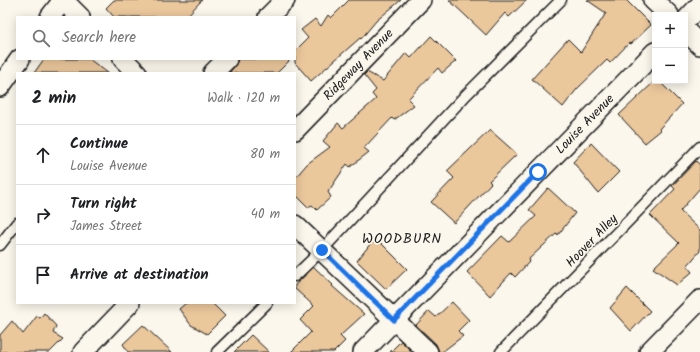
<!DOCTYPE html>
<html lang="en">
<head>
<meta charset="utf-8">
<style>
	:root { --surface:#fff; --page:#f2f2f2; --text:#202124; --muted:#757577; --line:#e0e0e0 }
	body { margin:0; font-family:Kalam,sans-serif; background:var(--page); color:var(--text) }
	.controls { position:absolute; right:12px; top:12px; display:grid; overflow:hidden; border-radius:0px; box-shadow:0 2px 10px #0003 }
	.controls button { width:36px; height:36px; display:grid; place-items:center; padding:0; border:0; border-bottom:1px solid var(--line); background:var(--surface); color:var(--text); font:20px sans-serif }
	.stop { position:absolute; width:12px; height:12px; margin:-9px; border:3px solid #1a73e8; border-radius:50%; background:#fff }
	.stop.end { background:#1a73e8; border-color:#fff; box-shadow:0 1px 4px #0008 }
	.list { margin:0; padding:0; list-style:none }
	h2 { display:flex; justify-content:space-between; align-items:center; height:52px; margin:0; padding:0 16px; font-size:17px }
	h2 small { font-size:13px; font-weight:400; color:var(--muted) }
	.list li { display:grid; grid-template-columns:26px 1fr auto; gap:12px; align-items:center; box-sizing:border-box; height:60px; padding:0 16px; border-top:1px solid var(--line) }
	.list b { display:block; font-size:15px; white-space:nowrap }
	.list p { margin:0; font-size:13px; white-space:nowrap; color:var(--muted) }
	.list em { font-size:13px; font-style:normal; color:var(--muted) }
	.icon { flex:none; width:22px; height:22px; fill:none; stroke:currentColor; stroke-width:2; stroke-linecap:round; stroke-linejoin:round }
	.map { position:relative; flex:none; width:700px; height:352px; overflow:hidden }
	.search { position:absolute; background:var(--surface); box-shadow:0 2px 10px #0003; left:16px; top:16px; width:280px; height:44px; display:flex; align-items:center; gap:10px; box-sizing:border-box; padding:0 14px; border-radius:0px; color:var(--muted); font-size:15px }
	.panel { position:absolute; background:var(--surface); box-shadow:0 2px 10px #0003; left:16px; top:72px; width:280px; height:232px; border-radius:0px }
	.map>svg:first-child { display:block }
</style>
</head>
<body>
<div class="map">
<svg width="700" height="352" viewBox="0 0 700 352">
	<rect width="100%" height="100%" fill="#fbf7ec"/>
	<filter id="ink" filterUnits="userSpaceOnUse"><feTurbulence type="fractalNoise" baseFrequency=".025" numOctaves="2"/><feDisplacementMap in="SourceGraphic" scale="8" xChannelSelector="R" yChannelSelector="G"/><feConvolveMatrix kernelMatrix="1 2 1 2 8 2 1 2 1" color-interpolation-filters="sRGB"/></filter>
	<g filter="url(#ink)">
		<!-- building -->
		<path fill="#ebc79c" stroke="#1c1c1c" d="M 114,0 L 202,0 L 186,17 L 114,17 L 106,8 Z
			M 349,0 L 401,0 L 376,21 L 361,39 L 360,38 L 311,81 L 295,63 L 295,51 L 308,38 L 301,30 L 315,19 L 321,26 L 328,15 L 331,18 Z
			M 449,0 L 527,0 L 509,17 L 505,13 L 486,35 Z
			M 587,0 L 626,0 L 651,25 L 631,44 L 629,43 L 610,63 L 607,60 L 577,89 L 563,107 L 532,79 L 568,39 L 581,52 L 606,13 Z
			M 431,36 L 456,61 L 442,73 L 438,68 L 408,99 L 414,105 L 394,120 L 392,118 L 364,148 L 369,152 L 350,167 L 347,164 L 328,192 L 331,197 L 317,210 L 312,205 L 308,207 L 295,194 L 295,178 L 307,164 L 330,147 L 323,141 L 338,123 L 343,128 L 376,99 L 372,94 L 376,90 L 364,75 L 367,72 L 383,81 L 406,53 L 411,58 Z
			M 44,59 L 89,59 L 108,73 L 34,73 Z
			M 238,59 L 291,59 L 277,73 L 229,73 L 235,66 Z
			M 655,81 L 659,81 L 682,104 L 659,129 L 661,130 L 645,143 L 619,115 Z
			M 490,130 L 517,154 L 489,181 L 491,183 L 454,223 L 431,202 L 454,178 L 447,171 Z
			M 591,143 L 619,172 L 598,193 L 573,162 Z
			M 696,161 L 700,165 L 700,188 L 680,211 L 700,230 L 700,251 L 687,266 L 692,272 L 677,285 L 653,268 L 679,243 L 650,215 L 675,189 L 672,186 Z
			M 548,188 L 575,213 L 558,235 L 557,233 L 529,259 L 530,261 L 515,277 L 511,273 L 490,296 L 467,272 L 502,236 L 509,242 L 536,216 L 529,210 Z
			M 379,241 L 407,269 L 386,289 L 357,261 L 371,243 Z
			M 314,267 L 333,285 L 332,286 L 364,314 L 340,336 L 345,341 L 334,352 L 291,352 L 311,332 L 300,320 L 314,306 L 295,289 L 295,285 Z
			M 627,288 L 650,311 L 631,331 L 610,308 Z
			M 452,302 L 469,320 L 458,331 L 463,336 L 442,352 L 439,352 L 436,344 L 416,325 L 429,311 L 436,317 Z
			M 186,303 L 212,303 L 225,316 L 207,334 L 191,325 L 179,309 Z
			M 44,313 L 56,326 L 53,333 L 63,339 L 50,352 L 0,352 L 0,335 L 12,321 L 23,334 L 37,316 L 40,318 Z
			M 143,325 L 172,352 L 128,352 L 123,344 Z
			M 251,335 L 269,352 L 234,352 Z
			M 401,341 L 412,352 L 390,352 Z"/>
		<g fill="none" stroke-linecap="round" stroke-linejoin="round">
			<!-- service casing -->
			<g stroke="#1c1c1c" stroke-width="13">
				<path id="service" d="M 0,245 L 17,223
					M 295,276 L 322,250 L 464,97 L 561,0
					M 217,352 L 267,303
					M 501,352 L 700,147"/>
			</g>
			<!-- minor casing -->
			<g stroke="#1c1c1c" stroke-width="22">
				<g id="minor">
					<path d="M 653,0 L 669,15"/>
					<path d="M 50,17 L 63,0 L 80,17"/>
					<path d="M 268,17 L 285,0"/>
					<path d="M 685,21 L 700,5"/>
					<path d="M 685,30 L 700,45"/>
					<path d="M 123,59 L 137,73"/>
					<path d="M 213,73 L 227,59"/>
					<path d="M 0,87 L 20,59"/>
					<path id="s1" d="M 295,130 L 421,0"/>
					<path d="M 295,225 L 428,352"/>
					<path d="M 83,352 L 130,303"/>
					<path id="s2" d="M 363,352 L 655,52"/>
					<path d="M 649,352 L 700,300"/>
				</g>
			</g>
			<!-- tertiary casing -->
			<g stroke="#1c1c1c" stroke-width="25">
				<path id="tertiary" d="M 62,0 L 63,0"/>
			</g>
			<!-- service -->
			<use href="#service" stroke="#fbf7ec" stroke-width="10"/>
			<!-- minor -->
			<use href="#minor" stroke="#fbf7ec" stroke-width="19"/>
			<!-- tertiary -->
			<use href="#tertiary" stroke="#fbf7ec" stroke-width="22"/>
		</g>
	</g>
	<g fill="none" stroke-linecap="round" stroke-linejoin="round" filter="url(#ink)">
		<!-- route -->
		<path stroke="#1a73e8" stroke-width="5" d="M 322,250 L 394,320 L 538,172"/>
	</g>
	<g text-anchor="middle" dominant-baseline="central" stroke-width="3.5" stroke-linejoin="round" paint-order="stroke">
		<!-- street labels -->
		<g font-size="13" fill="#1c1c1c" stroke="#fbf7ec">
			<text stroke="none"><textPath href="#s1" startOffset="91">Ridgeway Avenue</textPath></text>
			<text stroke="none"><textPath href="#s2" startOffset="318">Louise Avenue</textPath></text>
			<text transform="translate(592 241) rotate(-46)">Hoover Alley</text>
		</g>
		<!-- neighbourhood labels -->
		<g font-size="14" letter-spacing="1" fill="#1c1c1c" stroke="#fbf7ec">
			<text x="402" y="239">WOODBURN</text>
		</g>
	</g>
</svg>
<div class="controls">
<button>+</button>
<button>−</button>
</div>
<div class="stop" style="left:538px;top:172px"></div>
<div class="stop end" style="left:322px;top:250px"></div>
<div class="search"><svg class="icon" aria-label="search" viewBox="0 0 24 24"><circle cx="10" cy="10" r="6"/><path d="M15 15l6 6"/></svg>Search here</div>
<section class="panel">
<h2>2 min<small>Walk · 120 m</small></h2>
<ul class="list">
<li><svg class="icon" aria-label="ahead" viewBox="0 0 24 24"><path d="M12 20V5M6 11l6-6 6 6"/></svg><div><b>Continue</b><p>Louise Avenue</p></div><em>80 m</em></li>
<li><svg class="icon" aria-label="right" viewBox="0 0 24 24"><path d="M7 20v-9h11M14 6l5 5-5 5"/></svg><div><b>Turn right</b><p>James Street</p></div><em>40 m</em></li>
<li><svg class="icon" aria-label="arrive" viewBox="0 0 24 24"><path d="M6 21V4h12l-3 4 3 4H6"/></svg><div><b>Arrive at destination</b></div></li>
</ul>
</section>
</div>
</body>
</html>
